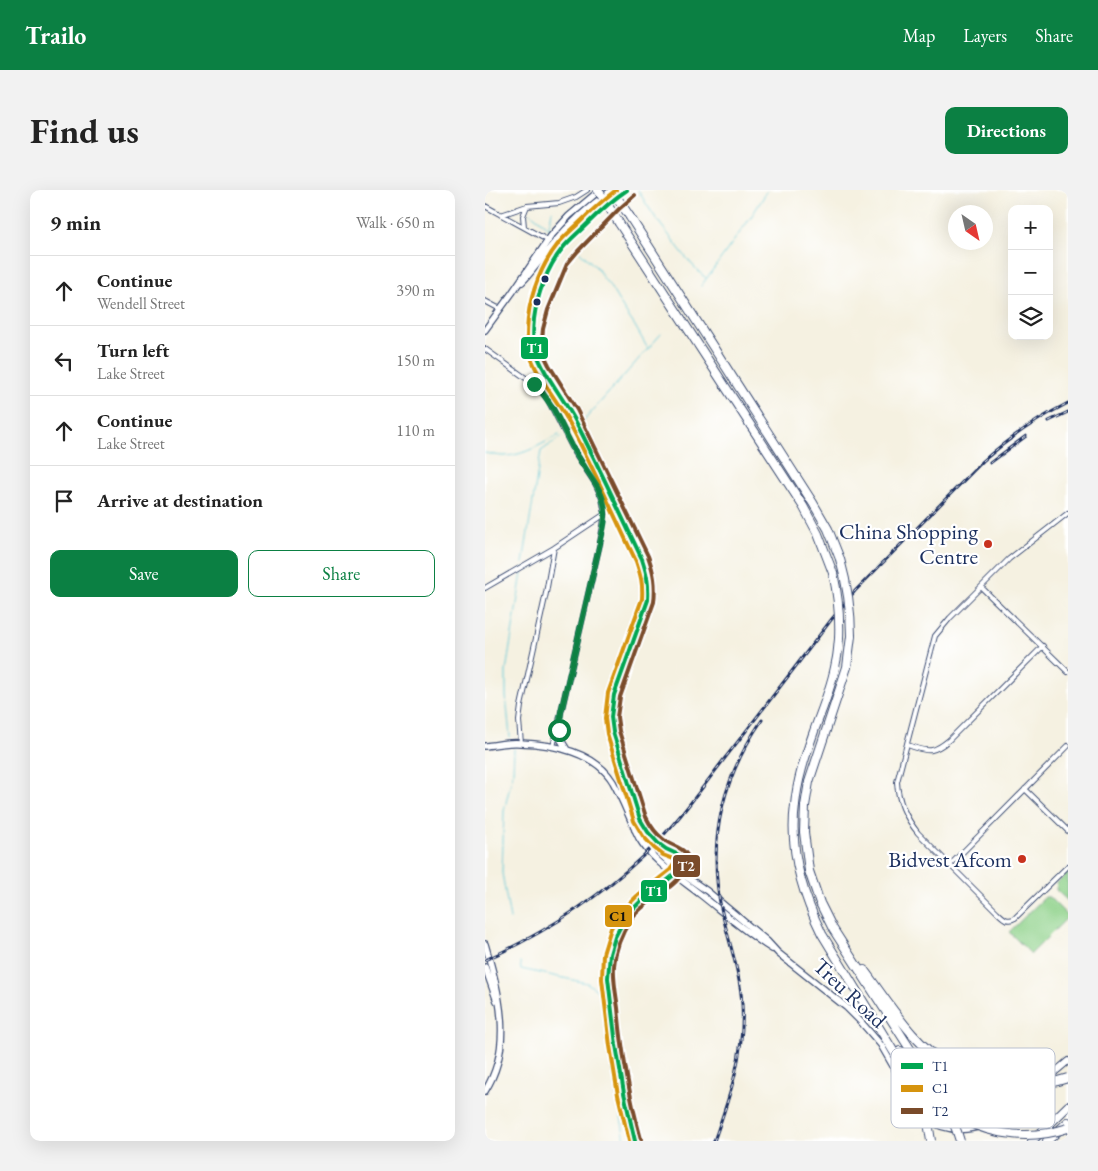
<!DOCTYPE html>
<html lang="en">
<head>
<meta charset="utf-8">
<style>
	:root { --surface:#fff; --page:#f2f2f2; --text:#222; --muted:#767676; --line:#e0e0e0; --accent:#0b8043 }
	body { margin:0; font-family:"EB Garamond",serif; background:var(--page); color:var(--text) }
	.controls { position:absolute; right:15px; top:15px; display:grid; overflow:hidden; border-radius:10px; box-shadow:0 5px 20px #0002 }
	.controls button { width:45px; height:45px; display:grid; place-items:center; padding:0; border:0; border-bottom:1px solid var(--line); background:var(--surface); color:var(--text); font:25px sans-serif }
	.compass { position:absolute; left:463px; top:15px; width:45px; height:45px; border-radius:50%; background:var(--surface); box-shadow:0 5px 20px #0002; rotate:146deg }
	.stop { position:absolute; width:15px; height:15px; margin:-11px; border:4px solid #0b8043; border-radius:50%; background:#fff }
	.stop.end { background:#0b8043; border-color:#fff; box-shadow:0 1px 5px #0008 }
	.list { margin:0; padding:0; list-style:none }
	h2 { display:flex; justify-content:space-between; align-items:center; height:65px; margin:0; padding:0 20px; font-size:21px }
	h2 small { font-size:16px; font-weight:400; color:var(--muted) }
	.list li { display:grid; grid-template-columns:32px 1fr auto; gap:15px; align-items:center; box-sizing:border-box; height:70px; padding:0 20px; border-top:1px solid var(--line) }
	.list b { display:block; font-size:19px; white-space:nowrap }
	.list p { margin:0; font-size:16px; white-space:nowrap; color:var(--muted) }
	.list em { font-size:16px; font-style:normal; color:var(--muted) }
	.actions { display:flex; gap:10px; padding:15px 20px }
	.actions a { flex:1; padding:11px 0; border:1px solid var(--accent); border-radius:10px; text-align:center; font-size:18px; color:var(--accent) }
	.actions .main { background:var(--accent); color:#fff }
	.icon { flex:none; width:28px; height:28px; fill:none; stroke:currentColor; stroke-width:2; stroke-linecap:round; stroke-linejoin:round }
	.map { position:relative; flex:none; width:583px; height:951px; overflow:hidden; border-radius:10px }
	header { display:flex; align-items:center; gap:30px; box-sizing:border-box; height:70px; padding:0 25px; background:var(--accent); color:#fff }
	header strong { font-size:24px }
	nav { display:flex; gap:28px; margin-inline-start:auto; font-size:18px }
	.intro { display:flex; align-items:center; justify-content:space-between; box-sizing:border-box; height:120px; padding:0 30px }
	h1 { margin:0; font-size:35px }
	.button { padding:12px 22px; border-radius:10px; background:var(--accent); color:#fff; font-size:18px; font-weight:700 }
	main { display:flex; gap:30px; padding:0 30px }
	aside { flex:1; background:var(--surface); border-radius:10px; box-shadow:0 5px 20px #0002 }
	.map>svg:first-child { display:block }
</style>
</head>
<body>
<header>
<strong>Trailo</strong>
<nav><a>Map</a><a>Layers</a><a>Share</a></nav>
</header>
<div class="intro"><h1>Find us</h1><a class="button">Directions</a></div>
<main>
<aside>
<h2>9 min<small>Walk · 650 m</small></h2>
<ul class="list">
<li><svg class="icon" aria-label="ahead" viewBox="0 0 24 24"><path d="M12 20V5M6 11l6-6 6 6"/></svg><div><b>Continue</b><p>Wendell Street</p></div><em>390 m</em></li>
<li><svg class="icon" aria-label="left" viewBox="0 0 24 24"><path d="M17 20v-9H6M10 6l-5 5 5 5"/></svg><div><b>Turn left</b><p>Lake Street</p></div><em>150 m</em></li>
<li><svg class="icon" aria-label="ahead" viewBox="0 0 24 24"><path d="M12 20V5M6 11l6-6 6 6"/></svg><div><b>Continue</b><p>Lake Street</p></div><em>110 m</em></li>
<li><svg class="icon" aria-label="arrive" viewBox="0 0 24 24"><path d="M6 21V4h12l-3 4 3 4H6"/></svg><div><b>Arrive at destination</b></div></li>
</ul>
<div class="actions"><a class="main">Save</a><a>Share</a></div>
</aside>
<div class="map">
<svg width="583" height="951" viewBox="0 0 583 951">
	<rect width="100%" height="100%" fill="#fff"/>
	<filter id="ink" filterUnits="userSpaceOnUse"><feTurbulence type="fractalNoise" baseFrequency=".02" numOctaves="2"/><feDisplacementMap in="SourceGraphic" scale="10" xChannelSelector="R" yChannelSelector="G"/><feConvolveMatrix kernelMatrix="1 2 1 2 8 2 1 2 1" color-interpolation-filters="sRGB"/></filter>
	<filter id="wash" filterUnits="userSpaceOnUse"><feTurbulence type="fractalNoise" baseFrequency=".0096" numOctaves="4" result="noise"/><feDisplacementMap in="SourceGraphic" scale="20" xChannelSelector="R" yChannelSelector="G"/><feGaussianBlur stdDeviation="1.12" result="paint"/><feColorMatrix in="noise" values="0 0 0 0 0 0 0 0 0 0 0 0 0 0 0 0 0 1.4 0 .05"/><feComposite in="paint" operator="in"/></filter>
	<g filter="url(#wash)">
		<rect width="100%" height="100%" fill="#f5f1e1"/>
		<!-- green -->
		<path fill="#8fd28a" stroke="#558074" d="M 583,683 L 583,711 L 571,700 L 572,693 Z
			M 560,707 L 564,707 L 583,726 L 583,727 L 546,764 L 524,742 Z"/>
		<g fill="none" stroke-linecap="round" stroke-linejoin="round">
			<!-- stream -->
			<path stroke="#5ac5d5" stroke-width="1" d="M 153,0 C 163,18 174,33 187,49 C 198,63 207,77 221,88
				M 46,23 L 66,40
				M 64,37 L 67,21
				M 92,59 L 112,78 L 119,89 L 124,95 L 139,120 L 150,136 L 163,159
				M 216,96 L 266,27 L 283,0
				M 95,235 L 176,144
				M 83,241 L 90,237
				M 0,263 C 6,264 13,266 19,266 C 39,266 58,253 74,245
				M 38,373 L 56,261 L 76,247
				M 25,547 L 21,506 L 21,481 L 38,377
				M 25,729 L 17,683 L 19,621 L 28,583 L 29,559
				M 35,772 L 36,779 L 102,793 L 112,800 L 116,807 L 140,951"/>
		</g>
	</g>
	<g filter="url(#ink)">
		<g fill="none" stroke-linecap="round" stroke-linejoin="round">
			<!-- street casing -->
			<g stroke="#3c4c72" stroke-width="6">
				<path id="street" d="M 0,16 L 64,51
					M 16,25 L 42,16 L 74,13 L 91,7 L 102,0
					M 39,37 L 38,26 L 42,16
					M 0,111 L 15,119
					M 0,159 L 49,194 L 57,202 L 63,210 L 89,261 L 110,293 L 117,308 L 120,324 L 115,353 L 68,557
					M 583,323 L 524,369 L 465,428 L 450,446 L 412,592 C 413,612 421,628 433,643 L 511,721 C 517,727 522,733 530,728 L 583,676
					M 496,397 L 583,482
					M 0,398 L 69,358 L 120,324
					M 36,553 L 34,531 L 36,516 L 61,403 L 69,358
					M 422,555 C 442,561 446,565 464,550 L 558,456
					M 540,599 L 583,641
					M 465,675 L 583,556"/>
			</g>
			<!-- secondary casing -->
			<g stroke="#3c4c72" stroke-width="8">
				<path id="secondary" d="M 37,92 C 49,80 58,65 69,53 C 86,32 106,15 127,0
					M 0,140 L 27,103 L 66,46 L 84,26 L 115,0
					M 73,545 L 82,560
					M 0,556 C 11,555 23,552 35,553 C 68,554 110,562 128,592 C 138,610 145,630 154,648 C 167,671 196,689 216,705 C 240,724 262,743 287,759
					M 150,640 L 193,681 L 222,701 L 282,751 L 293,763 L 361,817 L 376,832 L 396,855 L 437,926 C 472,951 505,938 536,912 C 551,898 567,884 583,871
					M 0,754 C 14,802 29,856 0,901
					M 0,777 L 12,811"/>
			</g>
			<!-- highway casing -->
			<g stroke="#3c4c72" stroke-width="10">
				<path id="highway" d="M 145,27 L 328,313 L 343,339 L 355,369
					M 134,33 L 318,316 L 333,344 L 348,383
					M 366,446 L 362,477 L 324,592 L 320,616 L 319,642 L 324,681 L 335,713 L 348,739 L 436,876
					M 354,449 C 353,457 353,464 351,472 C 347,497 336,521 328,544 C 320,567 312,591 310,615 C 304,660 317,704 337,744 L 432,900
					M 379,780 C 406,816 429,856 469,879 C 484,888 502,892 520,895
					M 415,861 C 433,888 449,911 477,929
					M 547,951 L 583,916
					M 562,951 L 583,932"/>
			</g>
			<!-- street -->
			<use href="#street" stroke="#fff" stroke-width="4"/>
			<!-- secondary -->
			<use href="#secondary" stroke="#fff" stroke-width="5.5"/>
			<!-- highway -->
			<use href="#highway" stroke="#fff" stroke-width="8"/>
			<!-- rail casing -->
			<g stroke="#1b2f5e" stroke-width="3">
				<path id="rail" d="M 564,231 L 583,222
					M 505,273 L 541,246
					M 0,770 C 58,744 111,710 158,666 C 189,637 214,602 240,568 C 276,522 311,476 346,430 L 370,401 L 498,271 C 524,248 552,229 583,213
					M 229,951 C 245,906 260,862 257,814 C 255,781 243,750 236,718 C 222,649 238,587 277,530"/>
			</g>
			<!-- rail -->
			<use href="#rail" stroke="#fff" stroke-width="1" stroke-dasharray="4" stroke-linecap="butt"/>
			<!-- highway-bridge casing -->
			<g stroke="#3c4c72" stroke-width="10" stroke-linecap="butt">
				<path id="highway-bridge" d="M 113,0 L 134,33
					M 127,0 L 145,27
					M 355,369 C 362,394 366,420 366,446
					M 348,383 C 353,405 355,426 354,449
					M 436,876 C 451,900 467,923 475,951
					M 520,895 C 541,896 563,895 583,888
					M 432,900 L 442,926 L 446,951
					M 477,929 C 510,946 547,950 583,938"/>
			</g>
			<!-- highway-bridge -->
			<use href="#highway-bridge" stroke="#fff" stroke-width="8"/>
			<!-- bus-1 casing -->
			<g stroke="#fff" stroke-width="8">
				<path id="bus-1" d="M 142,0 C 127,10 114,22 101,35 C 93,43 84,50 77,59 C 62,78 52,105 49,129 C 48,139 47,149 50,159 C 59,186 78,207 91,232 C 114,277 135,323 157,369 C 162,384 164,394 163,410 L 129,505 L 126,527 L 128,542 L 155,629 L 163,642 L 173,653 L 181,659 L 196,666 L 198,672 L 189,685 L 156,711 L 141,726 L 130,747 L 125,764 L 123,788 L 131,855 L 139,903 L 150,951"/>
			</g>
			<!-- bus-2 casing -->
			<g stroke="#fff" stroke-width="8">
				<path id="bus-2" d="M 131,0 C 118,10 106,21 94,33 C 87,40 79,46 73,54 C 57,74 46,102 43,128 C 42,138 41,148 43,158 C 50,186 72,209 85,234 C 109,279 129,326 151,371 C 156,386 158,393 157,409 L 123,503 L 120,528 L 122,544 L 149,631 L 158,646 L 169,658 L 178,665 L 191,670 L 191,672 L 185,680 L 152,706 L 136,722 L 126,738 L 118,764 L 117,789 L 125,856 L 133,905 L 144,951"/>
			</g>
			<!-- bus-3 casing -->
			<g stroke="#fff" stroke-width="8">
				<path id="bus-3" d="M 150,5 L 134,19 L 93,61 L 82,74 L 63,120 L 58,139 L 57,150 L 58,163 L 64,175 L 92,220 L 163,366 C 169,383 171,394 169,412 L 135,507 L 132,527 L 134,541 L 161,627 C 165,635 170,643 178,649 C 187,657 201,657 204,670 C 196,699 162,707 146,729 C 137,743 130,759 129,776 C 128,790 131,804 133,818 C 137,862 144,906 156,949"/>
			</g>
			<!-- bus-1 -->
			<use href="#bus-1" stroke="#00a651" stroke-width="4"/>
			<!-- bus-2 -->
			<use href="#bus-2" stroke="#d6940e" stroke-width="4"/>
			<!-- bus-3 -->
			<use href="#bus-3" stroke="#7a4b2a" stroke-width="4"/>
		</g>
	</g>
	<g fill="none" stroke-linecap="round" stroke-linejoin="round" filter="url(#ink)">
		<!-- route -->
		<path stroke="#0b8043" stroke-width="6" d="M 49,194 C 69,212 77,240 91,263 C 100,280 115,295 119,314 C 122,327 118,340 115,353 L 76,522 L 74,540"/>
	</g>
	<!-- markers -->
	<g fill="#1b2f5e" stroke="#fff" stroke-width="2">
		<circle cx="60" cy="89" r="4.5"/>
		<circle cx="52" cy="112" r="4.5"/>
	</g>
	<g fill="#c8321e" stroke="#fff" stroke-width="2">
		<circle cx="503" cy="354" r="5"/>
		<circle cx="537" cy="669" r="5"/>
	</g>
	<g text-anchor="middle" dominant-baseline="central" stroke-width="4.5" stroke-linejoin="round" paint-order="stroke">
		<!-- poi labels -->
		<g font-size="22" fill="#1b2f5e" stroke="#fff" text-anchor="end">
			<text x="493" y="341">China Shopping<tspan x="493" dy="25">Centre</tspan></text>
			<text x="527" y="669">Bidvest Afcom</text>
		</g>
		<!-- street labels -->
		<g font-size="22" fill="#1b2f5e" stroke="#fff">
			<text transform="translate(365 803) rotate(43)">Treu Road</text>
		</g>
	</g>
	<!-- legend -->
	<rect x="406" y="858" width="164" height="80" rx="8" fill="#fff" stroke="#bbc1cf" stroke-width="1"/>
	<rect x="416" y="873" width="22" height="6" fill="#00a651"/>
	<rect x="416" y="895" width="22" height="7" fill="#d6940e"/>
	<rect x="416" y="918" width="22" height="6" fill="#7a4b2a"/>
	<g font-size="14" fill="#1b2f5e">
		<text x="447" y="881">T1</text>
		<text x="447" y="903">C1</text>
		<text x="447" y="926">T2</text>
	</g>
	<g stroke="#fff" stroke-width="2">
		<rect x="35" y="146" width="29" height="24" rx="5" fill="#00a651"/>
		<rect x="187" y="664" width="29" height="24" rx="5" fill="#7a4b2a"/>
		<rect x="155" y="689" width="28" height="24" rx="5" fill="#00a651"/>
		<rect x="119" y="714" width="29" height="24" rx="5" fill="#d6940e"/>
	</g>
	<g font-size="14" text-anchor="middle" font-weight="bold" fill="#fff">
		<text x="50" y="163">T1</text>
		<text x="201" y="681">T2</text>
		<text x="169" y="706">T1</text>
	</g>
	<g font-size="14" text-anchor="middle" font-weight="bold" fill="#111">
		<text x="133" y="731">C1</text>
	</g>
</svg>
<div class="controls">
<button>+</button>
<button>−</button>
<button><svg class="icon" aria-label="layers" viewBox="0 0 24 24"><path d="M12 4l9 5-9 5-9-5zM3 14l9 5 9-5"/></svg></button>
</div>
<svg class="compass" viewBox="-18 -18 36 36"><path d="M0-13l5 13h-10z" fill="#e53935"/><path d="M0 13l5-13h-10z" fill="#767676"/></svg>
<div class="stop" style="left:74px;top:540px"></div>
<div class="stop end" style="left:49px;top:194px"></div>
</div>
</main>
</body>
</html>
